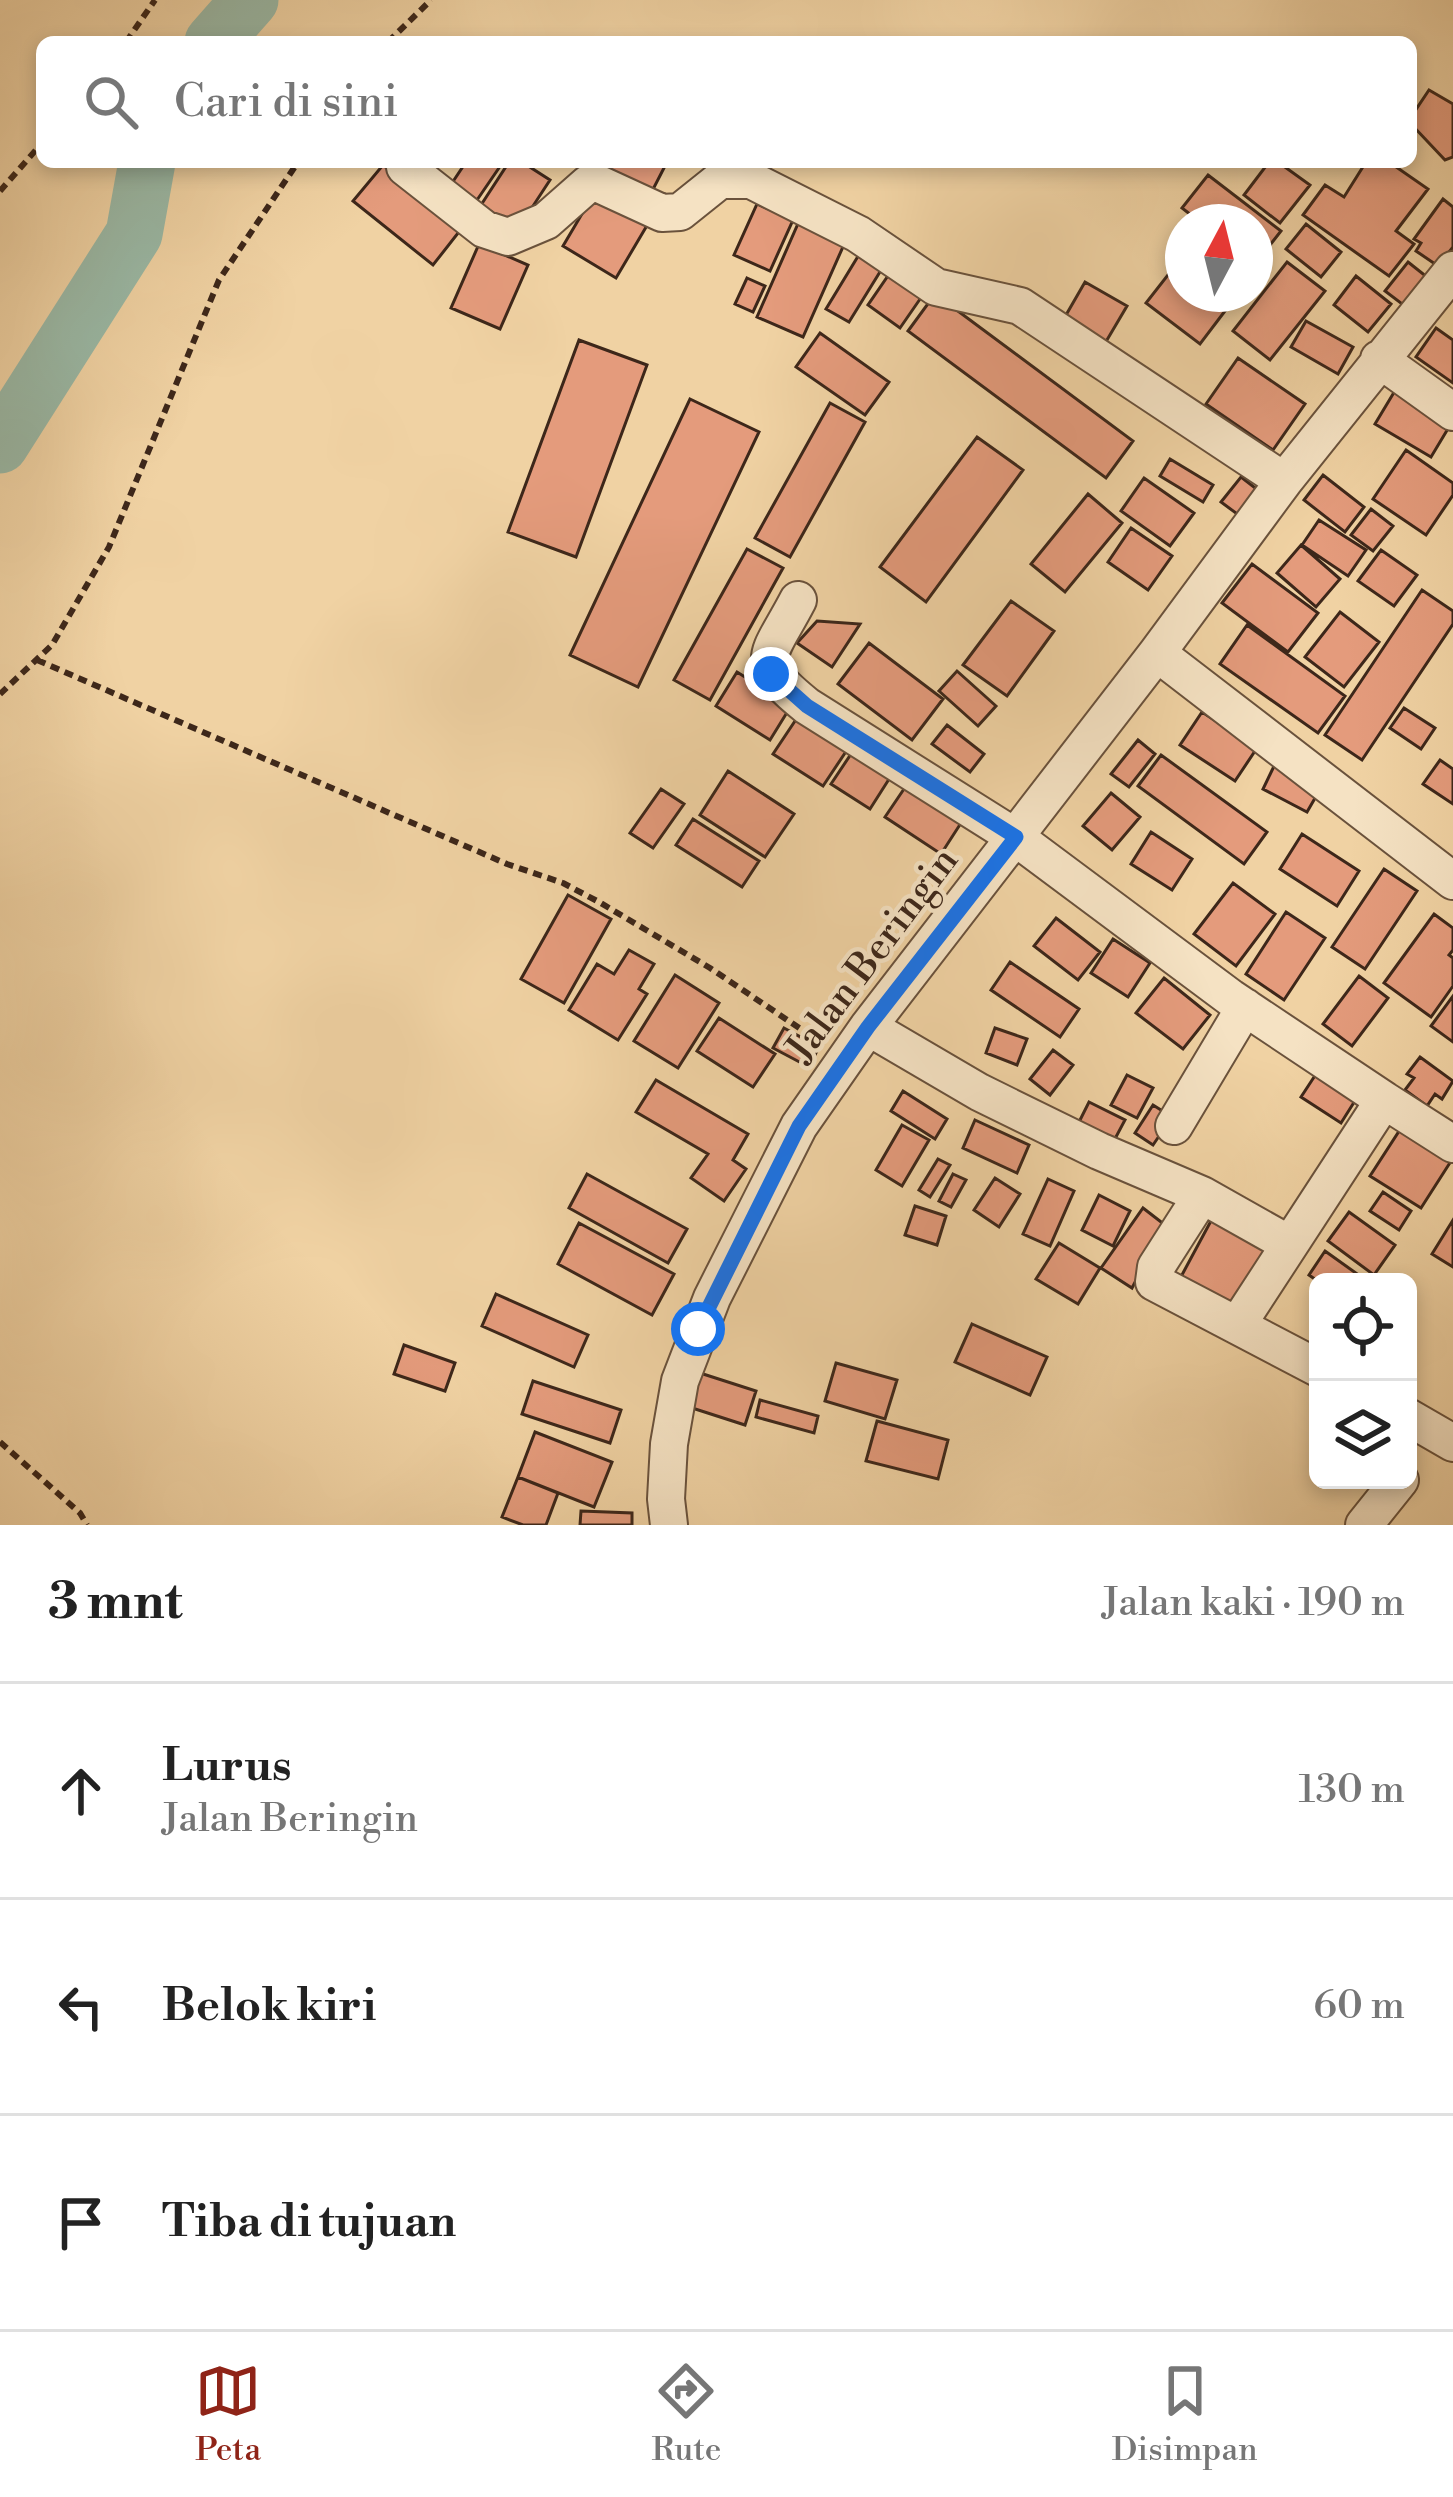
<!DOCTYPE html>
<html lang="id">
<head>
<meta charset="utf-8">
<style>
	:root { --surface:#fff; --page:#f6f6f6; --text:#222; --muted:#767676; --line:#e0e0e0; --accent:#8f2418 }
	body { margin:0; font-family:"Libre Bodoni",serif; background:var(--page); color:var(--text) }
	.controls { position:absolute; right:36px; bottom:36px; display:grid; overflow:hidden; border-radius:18px; box-shadow:0 6px 18px #0003 }
	.controls button { width:108px; height:108px; display:grid; place-items:center; padding:0; border:0; border-bottom:3px solid var(--line); background:var(--surface); color:var(--text); font:60px sans-serif }
	.compass { position:absolute; left:1165px; top:204px; width:108px; height:108px; border-radius:50%; background:var(--surface); box-shadow:0 6px 18px #0003; rotate:7deg }
	.stop { position:absolute; width:36px; height:36px; margin:-27px; border:9px solid #1a73e8; border-radius:50%; background:#fff }
	.stop.end { background:#1a73e8; border-color:#fff; box-shadow:0 3px 12px #0008 }
	.list { margin:0; padding:0; list-style:none }
	h2 { display:flex; justify-content:space-between; align-items:center; height:156px; margin:0; padding:0 48px; font-size:51px }
	h2 small { font-size:39px; font-weight:400; color:var(--muted) }
	.list li { display:grid; grid-template-columns:78px 1fr auto; gap:36px; align-items:center; box-sizing:border-box; height:216px; padding:0 48px; border-top:3px solid var(--line) }
	.list b { display:block; font-size:45px; white-space:nowrap }
	.list p { margin:0; font-size:39px; white-space:nowrap; color:var(--muted) }
	.list em { font-size:39px; font-style:normal; color:var(--muted) }
	.icon { flex:none; width:66px; height:66px; fill:none; stroke:currentColor; stroke-width:2; stroke-linecap:round; stroke-linejoin:round }
	.map { position:relative; flex:none; width:1453px; height:1525px; overflow:hidden }
	.search { position:absolute; background:var(--surface); box-shadow:0 6px 18px #0003; left:36px; right:36px; top:36px; height:132px; display:flex; align-items:center; gap:30px; box-sizing:border-box; padding:0 42px; border-radius:18px; color:var(--muted); font-size:45px }
	.sheet { height:804px; background:var(--surface) }
	nav { display:flex; justify-content:space-around; align-items:center; box-sizing:border-box; height:168px; border-top:3px solid var(--line); background:var(--surface); font-size:33px; color:var(--muted) }
	nav a { display:grid; justify-items:center; gap:6px }
	nav .on { color:var(--accent) }
	.map>svg:first-child { display:block }
</style>
</head>
<body>
<div class="map">
<svg width="1453" height="1525" viewBox="0 0 1453 1525">
	<rect width="100%" height="100%" fill="#f0d2a3"/>
	<filter id="stains"><feTurbulence type="fractalNoise" baseFrequency=".00167" numOctaves="4"/><feColorMatrix values="0 0 0 0 .2 0 0 0 0 .09 0 0 0 0 .02 0 0 0 .5 -.17"/></filter>
	<radialGradient id="worn" r=".72"><stop offset=".6" stop-color="#630" stop-opacity="0"/><stop offset="1" stop-color="#630" stop-opacity=".3"/></radialGradient>
	<g fill="none" stroke-linecap="round" stroke-linejoin="round">
		<!-- river -->
		<path stroke="#9ab8a5" stroke-width="57" d="M 213,42 L 250,0
			M 0,445 L 134,234 L 147,162"/>
	</g>
	<!-- building -->
	<path fill="#e49b7c" stroke="#3d271a" stroke-width="3" d="M 1429,90 L 1453,104 L 1453,157 L 1445,160 L 1411,124 L 1411,117 Z
		M 466,162 L 503,162 L 477,200 L 452,183 Z
		M 509,162 L 522,162 L 550,180 L 518,229 L 481,205 Z
		M 596,162 L 656,162 L 665,166 L 646,203 L 590,174 Z
		M 1269,162 L 1278,162 L 1310,185 L 1280,223 L 1244,195 Z
		M 1366,162 L 1389,162 L 1428,189 L 1396,231 L 1414,244 L 1389,276 L 1303,215 L 1325,185 L 1344,197 Z
		M 383,165 L 462,228 L 433,265 L 353,201 Z
		M 1208,175 L 1281,231 L 1255,264 L 1255,222 L 1200,222 L 1182,208 Z
		M 599,185 L 652,217 L 616,278 L 563,246 Z
		M 1443,199 L 1453,207 L 1453,247 L 1438,266 L 1416,251 L 1421,243 L 1414,239 Z
		M 757,204 L 793,220 L 770,271 L 734,255 Z
		M 804,210 L 850,231 L 803,337 L 757,317 Z
		M 1306,224 L 1341,252 L 1321,277 L 1286,249 Z
		M 479,244 L 528,265 L 500,329 L 451,308 Z
		M 860,253 L 883,267 L 849,322 L 826,309 Z
		M 1287,262 L 1325,291 L 1270,360 L 1233,331 Z
		M 1408,262 L 1432,281 L 1410,310 L 1385,291 Z
		M 894,267 L 927,289 L 900,328 L 868,305 Z
		M 1171,271 L 1183,280 L 1183,294 L 1202,294 L 1225,311 L 1200,344 L 1146,303 Z
		M 1356,276 L 1391,304 L 1368,332 L 1334,305 Z
		M 747,278 L 765,286 L 753,312 L 735,304 Z
		M 1085,282 L 1127,306 L 1104,345 L 1062,322 Z
		M 935,294 L 1133,441 L 1106,478 L 908,331 Z
		M 1306,321 L 1353,347 L 1338,374 L 1291,347 Z
		M 1436,328 L 1453,340 L 1453,383 L 1416,357 Z
		M 820,333 L 889,382 L 865,415 L 796,367 Z
		M 579,340 L 647,365 L 576,557 L 508,532 Z
		M 1238,358 L 1305,404 L 1273,450 L 1206,404 Z
		M 1396,389 L 1452,422 L 1431,457 L 1375,424 Z
		M 690,399 L 759,432 L 638,687 L 570,655 Z
		M 830,403 L 865,422 L 790,557 L 755,538 Z
		M 977,437 L 1023,470 L 926,602 L 880,567 Z
		M 1406,450 L 1453,483 L 1453,495 L 1426,535 L 1373,499 Z
		M 1170,459 L 1213,485 L 1203,502 L 1160,476 Z
		M 1323,475 L 1364,507 L 1345,532 L 1304,500 Z
		M 1241,477 L 1263,494 L 1244,519 L 1221,502 Z
		M 1144,478 L 1194,513 L 1170,546 L 1121,511 Z
		M 1088,494 L 1122,523 L 1065,592 L 1031,564 Z
		M 1371,509 L 1393,526 L 1373,551 L 1351,535 Z
		M 1319,520 L 1366,550 L 1348,576 L 1302,545 Z
		M 1131,528 L 1172,556 L 1148,590 L 1108,562 Z
		M 1301,545 L 1340,579 L 1316,607 L 1277,573 Z
		M 747,549 L 783,568 L 710,700 L 674,680 Z
		M 1381,550 L 1417,575 L 1394,606 L 1358,581 Z
		M 1252,564 L 1318,613 L 1288,652 L 1222,603 Z
		M 1422,590 L 1453,611 L 1453,624 L 1362,760 L 1325,735 Z
		M 1011,601 L 1054,631 L 1007,696 L 963,665 Z
		M 1340,612 L 1379,642 L 1344,687 L 1305,657 Z
		M 817,621 L 860,624 L 832,667 L 797,643 Z
		M 1247,625 L 1345,696 L 1318,733 L 1220,664 Z
		M 869,643 L 943,699 L 912,740 L 838,684 Z
		M 957,671 L 996,706 L 978,726 L 939,691 Z
		M 737,672 L 791,706 L 770,740 L 716,706 Z
		M 1404,708 L 1435,728 L 1421,749 L 1390,728 Z
		M 801,712 L 851,744 L 823,786 L 773,754 Z
		M 1202,712 L 1257,748 L 1235,781 L 1180,745 Z
		M 947,725 L 984,754 L 970,772 L 932,744 Z
		M 1138,740 L 1155,754 L 1129,787 L 1111,774 Z
		M 853,751 L 891,776 L 870,809 L 831,784 Z
		M 1161,755 L 1267,832 L 1244,864 L 1138,786 Z
		M 1440,760 L 1453,769 L 1453,804 L 1423,784 Z
		M 1276,762 L 1322,786 L 1307,812 L 1263,789 Z
		M 728,771 L 794,814 L 765,857 L 700,815 Z
		M 906,786 L 961,823 L 941,854 L 885,817 Z
		M 661,789 L 684,804 L 653,848 L 630,833 Z
		M 1111,793 L 1140,817 L 1112,850 L 1083,826 Z
		M 693,819 L 759,861 L 742,887 L 676,845 Z
		M 1151,832 L 1192,859 L 1172,890 L 1131,864 Z
		M 1302,834 L 1359,871 L 1337,906 L 1280,869 Z
		M 1384,869 L 1417,891 L 1365,969 L 1332,947 Z
		M 1233,883 L 1275,914 L 1236,966 L 1194,934 Z
		M 568,895 L 611,919 L 564,1003 L 521,979 Z
		M 1286,912 L 1325,938 L 1284,1000 L 1246,974 Z
		M 1434,914 L 1453,928 L 1453,950 L 1449,955 L 1453,958 L 1453,986 L 1431,1017 L 1384,983 Z
		M 1056,918 L 1100,952 L 1078,980 L 1034,946 Z
		M 1113,939 L 1150,963 L 1128,997 L 1091,973 Z
		M 629,950 L 654,964 L 639,989 L 647,994 L 618,1040 L 569,1010 L 597,964 L 614,974 Z
		M 1010,962 L 1079,1009 L 1060,1037 L 991,990 Z
		M 675,975 L 719,1003 L 678,1068 L 634,1041 Z
		M 1359,976 L 1388,998 L 1352,1046 L 1323,1024 Z
		M 1164,978 L 1210,1015 L 1183,1049 L 1136,1013 Z
		M 1453,996 L 1453,1042 L 1431,1026 Z
		M 719,1018 L 775,1054 L 753,1087 L 697,1051 Z
		M 784,1028 L 819,1047 L 809,1067 L 773,1048 Z
		M 995,1028 L 1027,1039 L 1017,1065 L 986,1053 Z
		M 1053,1050 L 1073,1065 L 1050,1095 L 1030,1079 Z
		M 1420,1057 L 1453,1081 L 1442,1099 L 1435,1094 L 1427,1106 L 1405,1090 L 1414,1078 L 1407,1074 Z
		M 1318,1071 L 1358,1096 L 1341,1123 L 1301,1097 Z
		M 1127,1075 L 1153,1088 L 1137,1118 L 1111,1105 Z
		M 656,1080 L 748,1134 L 733,1160 L 746,1169 L 724,1201 L 691,1178 L 708,1154 L 636,1112 Z
		M 903,1091 L 947,1119 L 935,1139 L 891,1111 Z
		M 1089,1102 L 1125,1120 L 1108,1152 L 1073,1134 Z
		M 1153,1105 L 1172,1117 L 1153,1145 L 1135,1133 Z
		M 975,1120 L 1029,1145 L 1017,1173 L 963,1148 Z
		M 1405,1122 L 1453,1158 L 1421,1208 L 1370,1176 Z
		M 902,1125 L 929,1140 L 902,1186 L 876,1170 Z
		M 938,1159 L 950,1165 L 930,1197 L 919,1190 Z
		M 587,1174 L 687,1229 L 668,1263 L 569,1208 Z
		M 953,1174 L 966,1180 L 951,1207 L 939,1201 Z
		M 995,1178 L 1020,1194 L 999,1227 L 974,1210 Z
		M 1048,1179 L 1074,1191 L 1050,1246 L 1023,1234 Z
		M 1383,1192 L 1411,1211 L 1399,1230 L 1370,1211 Z
		M 1099,1195 L 1130,1211 L 1113,1246 L 1082,1230 Z
		M 915,1206 L 946,1216 L 937,1245 L 905,1235 Z
		M 1143,1208 L 1165,1225 L 1132,1288 L 1101,1268 Z
		M 1349,1212 L 1395,1245 L 1374,1275 L 1328,1241 Z
		M 1212,1219 L 1269,1249 L 1234,1316 L 1176,1286 Z
		M 1453,1220 L 1453,1267 L 1432,1254 Z
		M 579,1223 L 674,1274 L 652,1315 L 558,1264 Z
		M 1059,1243 L 1100,1268 L 1078,1304 L 1036,1279 Z
		M 1325,1251 L 1367,1281 L 1367,1282 L 1319,1282 L 1309,1275 Z
		M 496,1294 L 588,1335 L 574,1367 L 482,1326 Z
		M 972,1324 L 1047,1357 L 1030,1395 L 955,1362 Z
		M 404,1345 L 455,1363 L 445,1391 L 394,1374 Z
		M 836,1363 L 897,1380 L 885,1419 L 825,1401 Z
		M 700,1373 L 756,1391 L 745,1425 L 689,1407 Z
		M 533,1381 L 621,1410 L 610,1443 L 522,1414 Z
		M 760,1400 L 818,1416 L 814,1433 L 756,1417 Z
		M 877,1421 L 948,1440 L 938,1479 L 866,1461 Z
		M 535,1432 L 612,1462 L 594,1507 L 518,1477 Z
		M 518,1477 L 558,1493 L 546,1525 L 523,1525 L 502,1517 Z
		M 581,1511 L 632,1513 L 632,1525 L 580,1525 Z"/>
	<g fill="none" stroke-linecap="round" stroke-linejoin="round">
		<!-- minor casing -->
		<g stroke="#6a523c" stroke-width="40">
			<path id="minor" d="M 405,167 L 484,229 L 508,237 L 546,221 L 588,184 L 599,184 L 662,213 L 680,212 L 720,180 L 751,180 L 858,234 L 936,287 L 1020,306 L 1284,481
				M 1379,359 L 1453,412
				M 798,600 C 768,658 750,660 807,706 L 1015,837 L 1231,998 L 1384,1100 L 1238,1324
				M 1157,653 L 1453,881
				M 868,1027 L 979,1092 L 1099,1151 L 1202,1195 L 1289,1244
				M 1384,1100 L 1453,1144
				M 1174,1126 L 1245,1007
				M 1202,1195 L 1156,1267 L 1154,1282 L 1318,1368
				M 1408,1417 L 1453,1443
				M 669,1525 L 666,1499 L 669,1444 L 680,1381 L 712,1298 L 799,1126 L 868,1027 L 1157,653 L 1284,481 L 1453,270
				M 1364,1525 L 1400,1480"/>
		</g>
		<!-- path -->
		<path stroke="#3d271a" stroke-width="6" stroke-dasharray="9 6" stroke-linecap="butt" d="M 126,42 L 155,0
			M 388,42 L 431,0
			M 0,191 L 42,143
			M 37,660 L 507,864 L 563,883 L 599,902 L 710,968 L 817,1040
			M 0,694 L 52,645 L 109,547 L 219,280 L 298,162
			M 0,1442 L 80,1513 L 87,1525"/>
		<!-- minor -->
		<use href="#minor" stroke="#f5e2c3" stroke-width="36"/>
	</g>
	<g fill="none" stroke-linecap="round" stroke-linejoin="round">
		<!-- route -->
		<path stroke="#1a73e8" stroke-width="15" d="M 698,1329 L 799,1126 L 868,1027 L 1016,837 L 807,706 L 771,674"/>
	</g>
	<g text-anchor="middle" dominant-baseline="central" stroke-width="9" stroke-linejoin="round" paint-order="stroke">
		<!-- street labels -->
		<g font-size="39" fill="#3d271a" stroke="#f5e2c3">
			<text transform="translate(873 955) rotate(-53)">Jalan Beringin</text>
		</g>
	</g>
	<rect width="100%" height="100%" filter="url(#stains)"/>
	<rect width="100%" height="100%" fill="url(#worn)"/>
</svg>
<div class="controls">
<button><svg class="icon" aria-label="locate" viewBox="0 0 24 24"><circle cx="12" cy="12" r="6"/><path d="M12 2v4M12 18v4M2 12h4M18 12h4"/></svg></button>
<button><svg class="icon" aria-label="layers" viewBox="0 0 24 24"><path d="M12 4l9 5-9 5-9-5zM3 14l9 5 9-5"/></svg></button>
</div>
<svg class="compass" viewBox="-18 -18 36 36"><path d="M0-13l5 13h-10z" fill="#e53935"/><path d="M0 13l5-13h-10z" fill="#767676"/></svg>
<div class="stop" style="left:698px;top:1329px"></div>
<div class="stop end" style="left:771px;top:674px"></div>
<div class="search"><svg class="icon" aria-label="search" viewBox="0 0 24 24"><circle cx="10" cy="10" r="6"/><path d="M15 15l6 6"/></svg>Cari di sini</div>
</div>
<section class="sheet">
<h2>3 mnt<small>Jalan kaki · 190 m</small></h2>
<ul class="list">
<li><svg class="icon" aria-label="ahead" viewBox="0 0 24 24"><path d="M12 20V5M6 11l6-6 6 6"/></svg><div><b>Lurus</b><p>Jalan Beringin</p></div><em>130 m</em></li>
<li><svg class="icon" aria-label="left" viewBox="0 0 24 24"><path d="M17 20v-9H6M10 6l-5 5 5 5"/></svg><div><b>Belok kiri</b></div><em>60 m</em></li>
<li><svg class="icon" aria-label="arrive" viewBox="0 0 24 24"><path d="M6 21V4h12l-3 4 3 4H6"/></svg><div><b>Tiba di tujuan</b></div></li>
</ul>
</section>
<nav>
<a class="on"><svg class="icon" aria-label="map" viewBox="0 0 24 24"><path d="M3 6l6-2 6 2 6-2v14l-6 2-6-2-6 2zM9 4v14M15 6v14"/></svg>Peta</a>
<a><svg class="icon" aria-label="directions" viewBox="0 0 24 24"><path d="M12 3l9 9-9 9-9-9zM9 14v-3h6M13 9l2 2-2 2"/></svg>Rute</a>
<a><svg class="icon" aria-label="saved" viewBox="0 0 24 24"><path d="M7 4h10v16l-5-4-5 4z"/></svg>Disimpan</a>
</nav>
</body>
</html>
